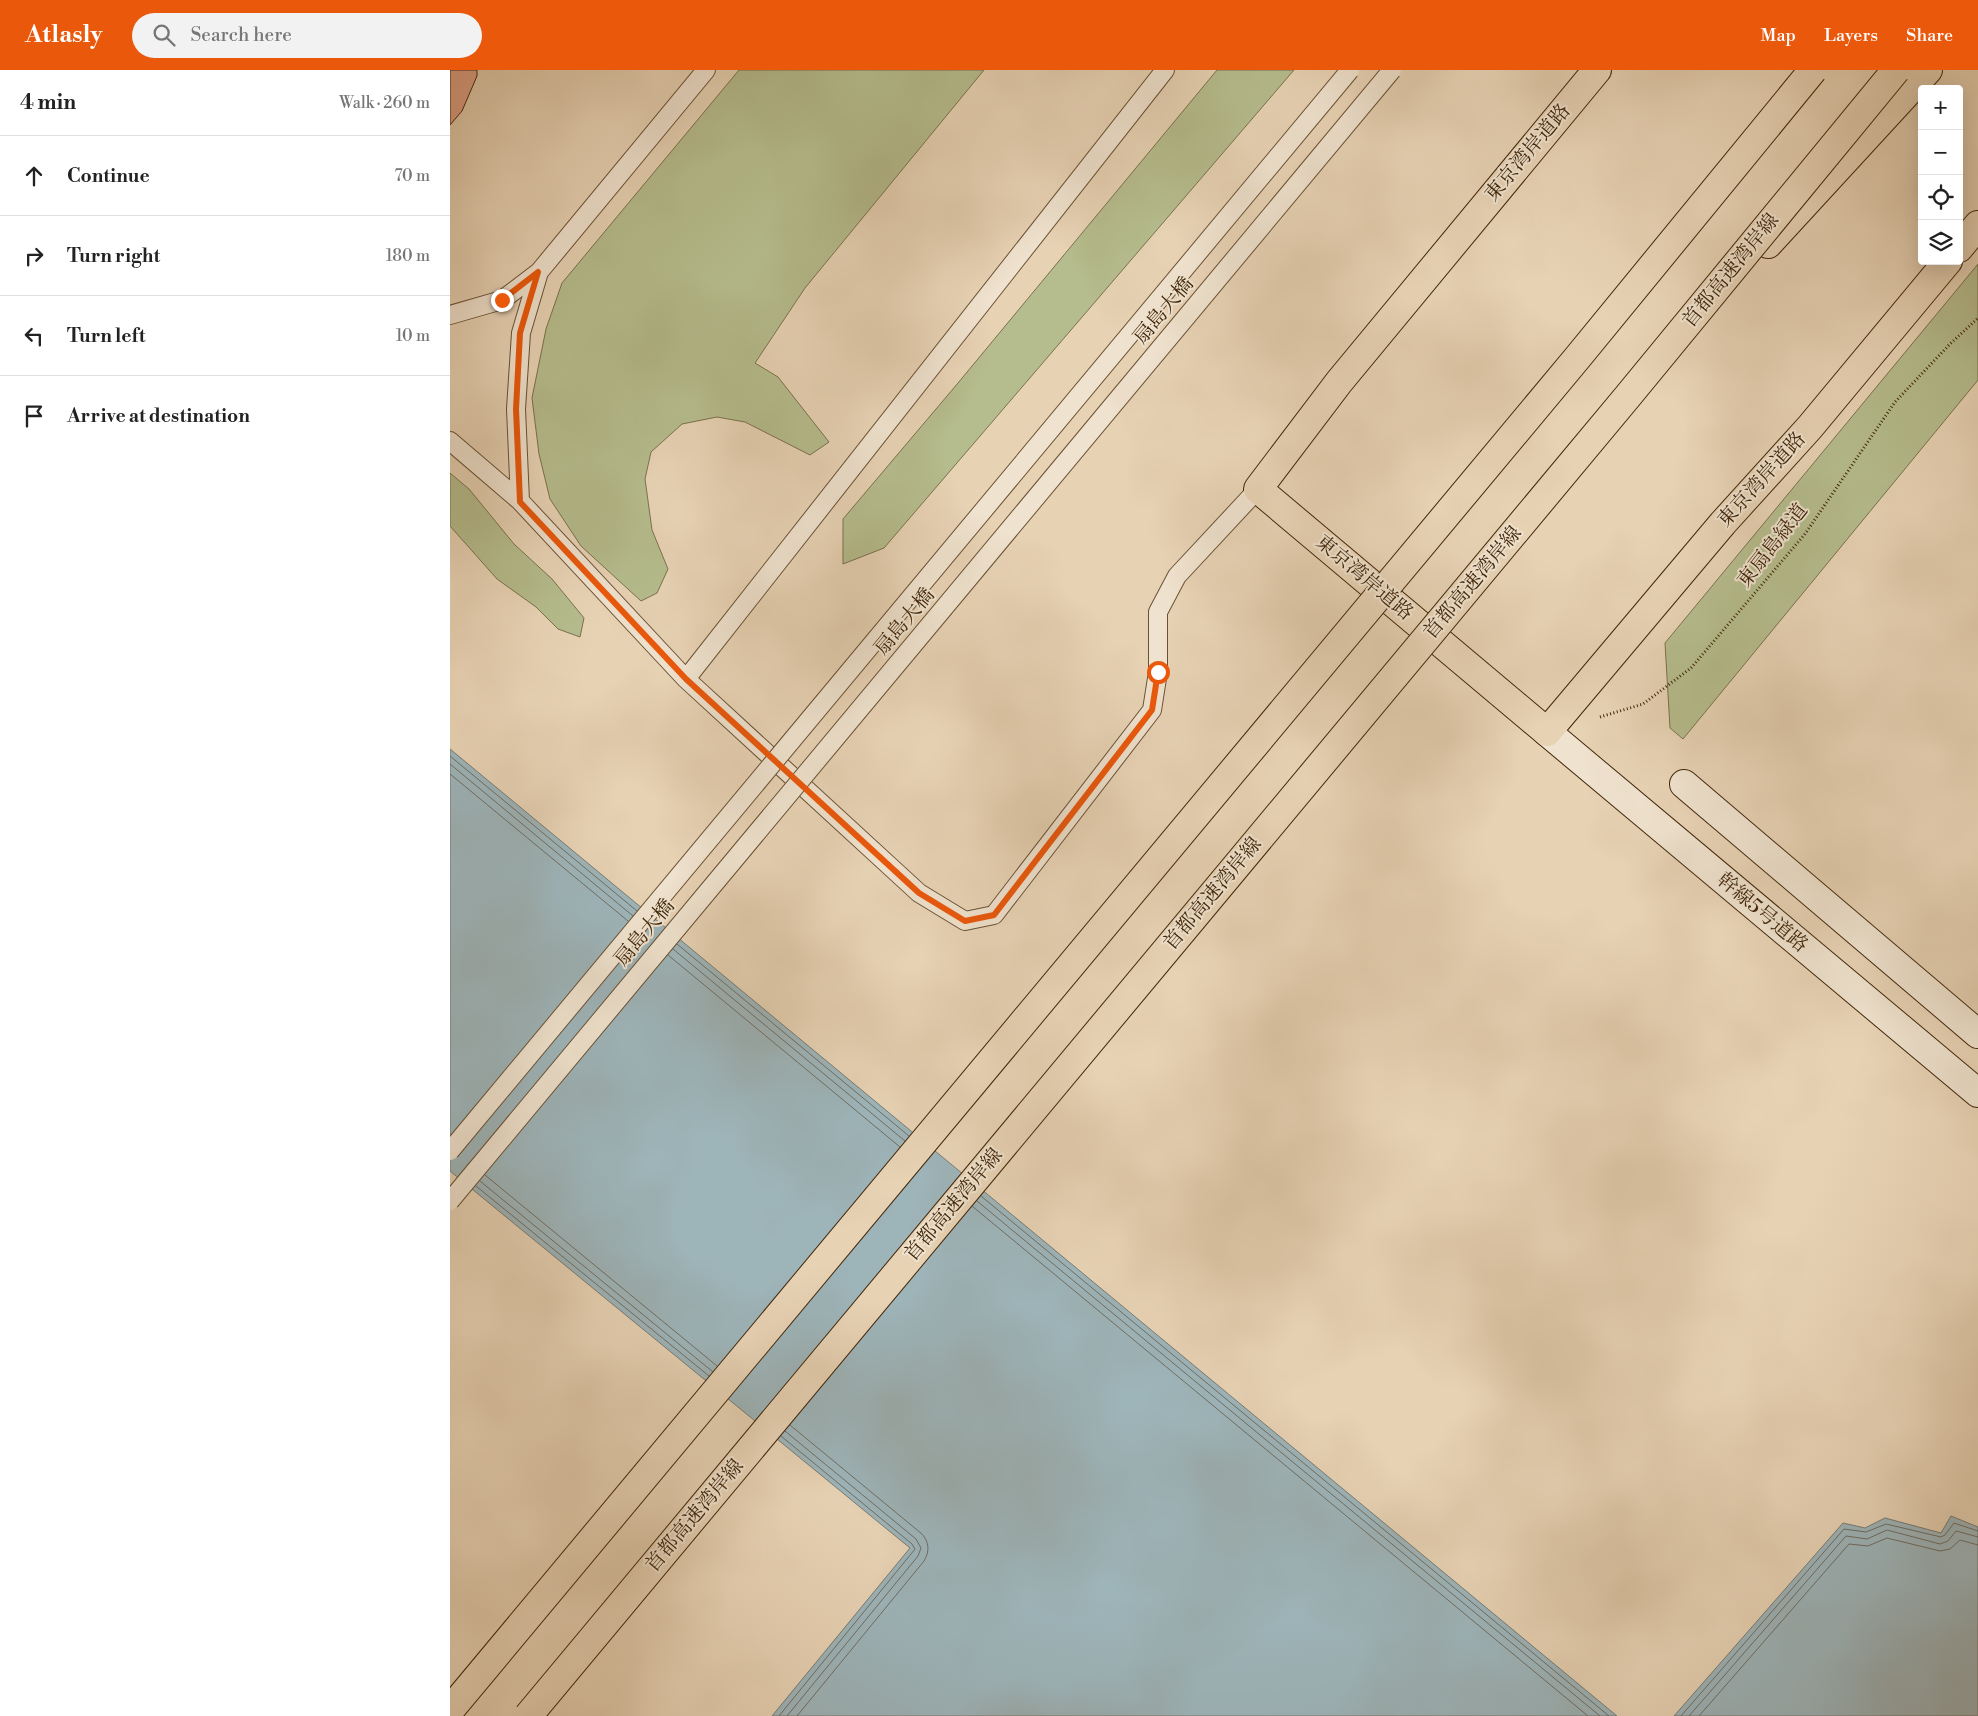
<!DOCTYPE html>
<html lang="en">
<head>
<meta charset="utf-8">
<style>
	:root { --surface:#fff; --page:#f2f2f2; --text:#222; --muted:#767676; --line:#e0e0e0; --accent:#ea580c }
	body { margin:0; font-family:"Libre Bodoni","Noto Serif JP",serif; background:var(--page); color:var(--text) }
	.controls { position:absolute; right:15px; top:15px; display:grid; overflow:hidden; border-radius:5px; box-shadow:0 5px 20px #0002 }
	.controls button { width:45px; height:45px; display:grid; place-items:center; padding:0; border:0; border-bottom:1px solid var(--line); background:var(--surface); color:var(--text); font:25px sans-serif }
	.stop { position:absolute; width:15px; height:15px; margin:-11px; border:4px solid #ea580c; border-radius:50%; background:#fff }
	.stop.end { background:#ea580c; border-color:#fff; box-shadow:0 1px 5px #0008 }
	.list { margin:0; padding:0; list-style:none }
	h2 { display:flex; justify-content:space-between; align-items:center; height:65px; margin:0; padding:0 20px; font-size:21px }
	h2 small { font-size:16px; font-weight:400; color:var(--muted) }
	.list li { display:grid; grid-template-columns:32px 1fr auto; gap:15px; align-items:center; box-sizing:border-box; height:80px; padding:0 20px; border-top:1px solid var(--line) }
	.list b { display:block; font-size:19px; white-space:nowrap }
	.list em { font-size:16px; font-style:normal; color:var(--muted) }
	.icon { flex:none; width:28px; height:28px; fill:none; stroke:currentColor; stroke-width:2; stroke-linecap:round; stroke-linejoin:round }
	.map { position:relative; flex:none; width:1528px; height:1646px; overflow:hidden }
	header { display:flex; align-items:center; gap:30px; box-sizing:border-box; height:70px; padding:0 25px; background:var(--accent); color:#fff }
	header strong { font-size:24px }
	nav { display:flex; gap:28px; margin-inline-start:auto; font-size:18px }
	.search { width:350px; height:45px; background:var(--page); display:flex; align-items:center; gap:12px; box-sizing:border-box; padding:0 18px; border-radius:28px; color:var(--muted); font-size:19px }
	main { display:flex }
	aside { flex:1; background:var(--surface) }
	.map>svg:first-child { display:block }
</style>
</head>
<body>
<header>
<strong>Atlasly</strong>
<div class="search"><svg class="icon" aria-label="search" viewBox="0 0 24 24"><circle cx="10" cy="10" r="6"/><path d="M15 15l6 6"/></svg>Search here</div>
<nav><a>Map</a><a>Layers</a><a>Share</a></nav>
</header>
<main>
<aside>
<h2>4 min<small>Walk · 260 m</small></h2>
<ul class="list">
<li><svg class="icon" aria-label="ahead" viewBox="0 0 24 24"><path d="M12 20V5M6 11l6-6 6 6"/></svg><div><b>Continue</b></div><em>70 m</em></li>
<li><svg class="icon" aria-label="right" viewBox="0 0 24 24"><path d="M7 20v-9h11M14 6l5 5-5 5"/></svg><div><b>Turn right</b></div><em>180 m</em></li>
<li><svg class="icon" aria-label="left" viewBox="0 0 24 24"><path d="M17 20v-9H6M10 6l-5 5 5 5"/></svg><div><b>Turn left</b></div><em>10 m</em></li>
<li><svg class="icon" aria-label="arrive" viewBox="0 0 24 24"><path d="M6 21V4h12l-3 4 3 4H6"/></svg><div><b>Arrive at destination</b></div></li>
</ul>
</aside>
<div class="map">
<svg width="1528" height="1646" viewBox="0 0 1528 1646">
	<rect width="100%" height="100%" fill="#e7d2b4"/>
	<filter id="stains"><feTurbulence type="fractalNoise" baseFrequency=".004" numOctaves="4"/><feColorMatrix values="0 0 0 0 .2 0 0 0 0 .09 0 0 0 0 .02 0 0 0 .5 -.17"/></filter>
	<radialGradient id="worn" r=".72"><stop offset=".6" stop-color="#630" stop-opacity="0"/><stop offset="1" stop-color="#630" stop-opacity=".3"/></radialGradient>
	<!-- green -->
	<path fill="#b5bc8d" stroke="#7b714c" d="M 289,0 L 534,0 L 355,218 L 305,293 L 328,307 L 379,372 L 360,385 L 295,352 L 267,347 L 232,354 L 201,382 L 195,409 L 202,460 L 218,499 L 207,523 L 191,531 L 131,476 L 100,429 L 89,384 L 82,328 L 96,259 L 112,213 Z
		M 767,0 L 844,0 L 434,478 L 393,494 L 393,449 L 508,313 Z
		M 1528,194 L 1528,310 L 1233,669 L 1220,658 L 1215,573 Z
		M 0,403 L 19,419 L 64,474 L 102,509 L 134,548 L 130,567 L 108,559 L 86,537 L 47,509 L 0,456 Z"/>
	<!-- water -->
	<path fill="#9db4b9" stroke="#787b73" d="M 0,679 L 1167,1646 L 322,1646 L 460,1478 L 0,1101 Z
		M 1501,1446 L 1528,1457 L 1528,1646 L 1224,1646 L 1393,1453 L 1415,1458 L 1435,1448 L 1491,1463 Z"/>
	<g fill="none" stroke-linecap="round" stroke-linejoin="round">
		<!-- shore -->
		<path stroke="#6f6d62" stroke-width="1" d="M 0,686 L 187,841
			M 0,694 L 183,846
			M 0,704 L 178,851
			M 227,874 L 459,1066
			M 223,879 L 455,1071
			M 218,885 L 450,1077
			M 35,1105 L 267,1296
			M 30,1111 L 263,1302
			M 26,1116 L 259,1306
			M 531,1126 L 1159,1646
			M 527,1131 L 1150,1646
			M 522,1136 L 1138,1646
			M 340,1355 L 472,1464 C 479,1472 480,1481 474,1491 L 347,1646
			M 335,1361 L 466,1469 L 471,1478 L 468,1486 L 337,1646
			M 329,1646 L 465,1479 L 462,1474 L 331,1366
			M 1231,1646 L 1394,1459 L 1416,1462 L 1436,1454 L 1491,1467 L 1495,1465 L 1504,1453 L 1528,1461
			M 1239,1646 L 1396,1466 L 1417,1469 L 1437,1460 L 1490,1474 L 1498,1471 L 1506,1461 L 1528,1467
			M 1249,1646 L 1399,1474 L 1418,1476 L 1437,1468 L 1490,1481 L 1500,1479 L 1510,1470 L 1528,1475"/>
	</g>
	<!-- building -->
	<path fill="#dfa287" stroke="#41260a" d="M 0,0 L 27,0 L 27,6 L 12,41 L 0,55 Z"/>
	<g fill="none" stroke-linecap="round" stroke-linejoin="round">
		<!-- lane casing -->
		<g stroke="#6a5134" stroke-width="20">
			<path id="lane" d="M 0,245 L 52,230 L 89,202 L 256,0
				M 0,371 L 70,431 L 236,609 L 469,823 L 515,851 L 544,845 L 702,640 L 708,602 L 708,542 L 727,506 L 808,419
				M 70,431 L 66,339 L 71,263 L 89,202
				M 236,609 L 715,0"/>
		</g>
		<!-- secondary casing -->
		<g stroke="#41260a" stroke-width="30">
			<path id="secondary" d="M 1097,662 L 1528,1023
				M 1234,714 L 1528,964"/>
		</g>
		<!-- highway casing -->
		<g stroke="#41260a" stroke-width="30">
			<path id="highway" d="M 1147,0 L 889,312 L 808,419 L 1097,662 L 1273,453 L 1360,357 L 1498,191
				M 1318,174 L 1478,0
				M 1509,178 L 1528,155"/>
		</g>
		<!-- path -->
		<path stroke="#41260a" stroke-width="3" stroke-dasharray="1 2.5" stroke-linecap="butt" d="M 1150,647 L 1193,634 L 1241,598 L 1355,464 L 1445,332 L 1500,274 L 1528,248"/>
		<!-- lane -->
		<use href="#lane" stroke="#efe2ce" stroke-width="18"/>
		<!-- secondary -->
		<use href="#secondary" stroke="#efe2ce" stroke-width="28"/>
		<!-- highway -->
		<use href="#highway" stroke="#e7d2b4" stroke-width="28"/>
		<!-- lane-bridge casing -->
		<g stroke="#6a5134" stroke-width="20" stroke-linecap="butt">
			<path id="lane-bridge" d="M 0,1081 L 900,0
				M 0,1131 L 942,0"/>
		</g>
		<!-- highway-bridge casing -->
		<g stroke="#41260a" stroke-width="30" stroke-linecap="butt">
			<path id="highway-bridge" d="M 0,1640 L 1128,287 L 1363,0
				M 78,1646 L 1178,326 L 1446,0"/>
		</g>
		<!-- lane-bridge -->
		<use href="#lane-bridge" stroke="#efe2ce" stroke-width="18"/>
		<!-- highway-bridge -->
		<use href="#highway-bridge" stroke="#e7d2b4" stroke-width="28"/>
	</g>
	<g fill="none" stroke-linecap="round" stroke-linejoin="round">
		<!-- route -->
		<path stroke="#ea580c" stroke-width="6" d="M 52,230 L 88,202 L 70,263 L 66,339 L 70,432 L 236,609 L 469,823 L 515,851 L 544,845 L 702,640 L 708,602"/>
	</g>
	<g text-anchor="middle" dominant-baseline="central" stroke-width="4" stroke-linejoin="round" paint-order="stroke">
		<!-- street labels -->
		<g font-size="20" fill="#41260a" stroke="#efe2ce">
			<text transform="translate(1078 83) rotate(-50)">東京湾岸道路</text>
			<text transform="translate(1281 201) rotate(-51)">首都高速湾岸線</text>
			<text transform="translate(714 241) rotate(-50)">扇島大橋</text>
			<text transform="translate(1312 410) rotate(-48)">東京湾岸道路</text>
			<text transform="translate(1323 476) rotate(-52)">東扇島緑道</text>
			<text transform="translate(914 508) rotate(40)">東京湾岸道路</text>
			<text transform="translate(1023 513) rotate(-50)">首都高速湾岸線</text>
			<text transform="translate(455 552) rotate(-50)">扇島大橋</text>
			<text transform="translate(763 824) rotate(-50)">首都高速湾岸線</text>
			<text transform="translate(1312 843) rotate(40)">幹線5号道路</text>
			<text transform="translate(195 863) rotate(-50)">扇島大橋</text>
			<text transform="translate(504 1135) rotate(-50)">首都高速湾岸線</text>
			<text transform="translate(245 1446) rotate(-50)">首都高速湾岸線</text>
		</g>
	</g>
	<rect width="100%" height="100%" filter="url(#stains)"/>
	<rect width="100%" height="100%" fill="url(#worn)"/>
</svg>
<div class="controls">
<button>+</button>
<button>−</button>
<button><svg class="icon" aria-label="locate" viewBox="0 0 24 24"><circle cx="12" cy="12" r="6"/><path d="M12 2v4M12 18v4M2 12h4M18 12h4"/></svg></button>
<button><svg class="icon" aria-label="layers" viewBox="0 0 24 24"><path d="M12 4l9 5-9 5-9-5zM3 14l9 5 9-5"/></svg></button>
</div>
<div class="stop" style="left:708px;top:602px"></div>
<div class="stop end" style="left:52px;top:230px"></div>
</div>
</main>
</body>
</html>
